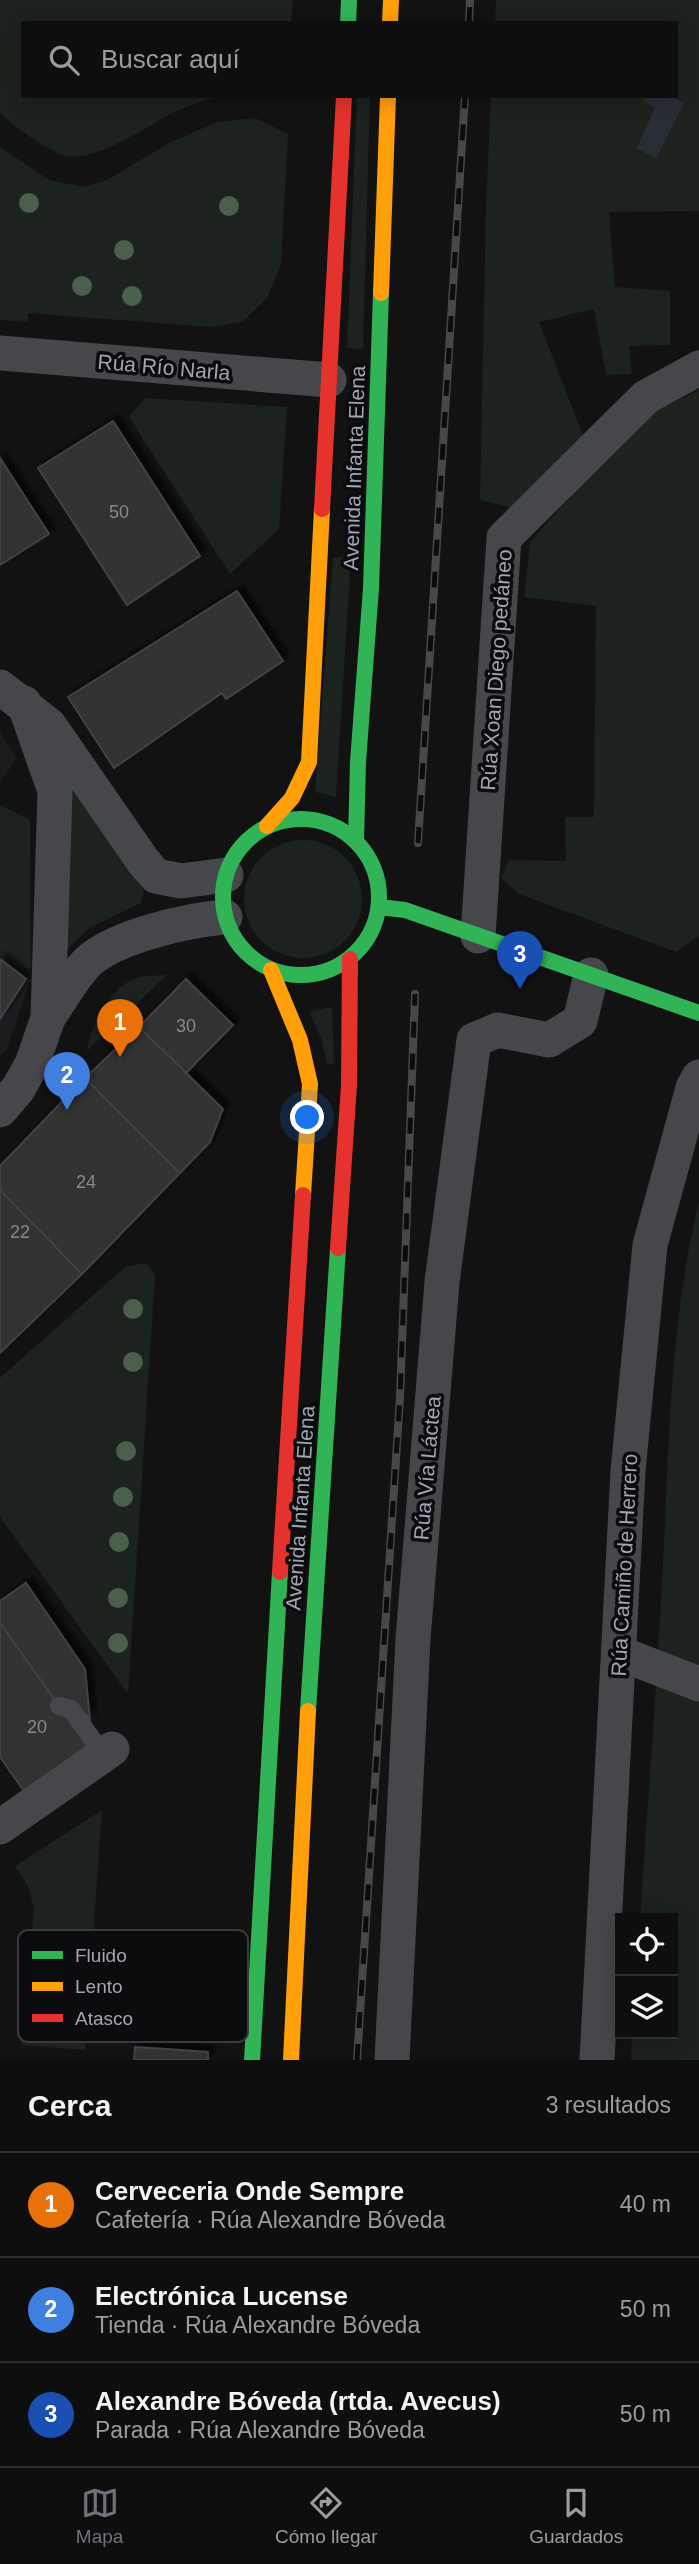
<!DOCTYPE html>
<html lang="es">
<head>
<meta charset="utf-8">
<style>
	:root { --surface:#0e0e0e; --page:#171717; --text:#f1f3f6; --muted:#9b9c9e; --line:#2e2e2e; --accent:#70727b }
	body { margin:0; font-family:Arial,sans-serif; background:var(--page); color:var(--text) }
	.controls { position:absolute; right:21px; bottom:21px; display:grid; overflow:hidden; border-radius:0px; box-shadow:0 4px 18px #0003 }
	.controls button { width:63px; height:63px; display:grid; place-items:center; padding:0; border:0; border-bottom:2px solid var(--line); background:var(--surface); color:var(--text); font:35px sans-serif }
	.you { position:absolute; left:308px; top:1118px; width:24px; height:24px; margin:-18px; border:5px solid #fff; border-radius:50%; background:#1a73e8; box-shadow:0 0 0 10px #1a73e833 }
	.badge { display:grid; place-items:center; width:46px; height:46px; border-radius:50%; background:var(--accent); color:#fff; font-size:23px; font-weight:700 }
	.pin { position:absolute; translate:-50% -58px; filter:drop-shadow(0 2px 4px #0008) }
	.pin::after { content:''; position:absolute; top:37px; width:24px; height:21px; background:inherit; clip-path:polygon(0 0,100% 0,50% 100%) }
	.list { margin:0; padding:0; list-style:none }
	h2 { display:flex; justify-content:space-between; align-items:center; height:91px; margin:0; padding:0 28px; font-size:30px }
	h2 small { font-size:23px; font-weight:400; color:var(--muted) }
	.list li { display:grid; grid-template-columns:46px 1fr auto; gap:21px; align-items:center; box-sizing:border-box; height:105px; padding:0 28px; border-top:2px solid var(--line) }
	.list b { display:block; font-size:26px; white-space:nowrap }
	.list p { margin:0; font-size:23px; white-space:nowrap; color:var(--muted) }
	.list em { font-size:23px; font-style:normal; color:var(--muted) }
	.icon { flex:none; width:38px; height:38px; fill:none; stroke:currentColor; stroke-width:2; stroke-linecap:round; stroke-linejoin:round }
	.map { position:relative; flex:none; width:699px; height:2060px; overflow:hidden }
	.search { position:absolute; background:var(--surface); box-shadow:0 4px 18px #0003; left:21px; right:21px; top:21px; height:77px; display:flex; align-items:center; gap:18px; box-sizing:border-box; padding:0 24px; border-radius:0px; color:var(--muted); font-size:26px }
	.sheet { height:406px; background:var(--surface) }
	nav { display:flex; justify-content:space-around; align-items:center; box-sizing:border-box; height:98px; border-top:2px solid var(--line); background:var(--surface); font-size:19px; color:var(--muted) }
	nav a { display:grid; justify-items:center; gap:4px }
	nav .on { color:var(--accent) }
	.map>svg:first-child { display:block }
</style>
</head>
<body>
<div class="map">
<svg width="699" height="2060" viewBox="0 0 699 2060">
	<defs>
		<filter id="shadow"><feDropShadow dx="6" dy="-6" stdDeviation="2" flood-color="#0009"/></filter>
	</defs>
	<rect width="100%" height="100%" fill="#121212"/>
	<!-- built -->
	<path fill="#1c1c1e" d="M 0,732 L 17,758 L 0,783 Z
		M 0,805 L 30,820 L 31,978 L 7,1049 L 0,1056 Z"/>
	<!-- green -->
	<path fill="#1c221d" d="M 0,0 L 293,0 L 291,23 L 23,23 L 23,96 L 222,96 C 209,99 194,104 181,109 C 151,122 96,165 63,155 C 45,149 14,126 0,113 Z
		M 496,0 L 699,0 L 699,211 L 609,212 L 615,287 L 670,291 L 670,345 L 629,346 L 632,374 L 606,375 L 594,309 L 539,322 L 584,438 L 517,509 L 480,500 L 486,204 L 491,96 L 676,96 L 676,23 L 495,23 Z
		M 357,96 L 370,96 L 363,349 L 347,348 Z
		M 255,118 L 288,134 L 281,265 L 267,298 L 242,322 L 211,327 L 28,313 L 28,322 L 0,320 L 0,147 L 49,180 L 84,187 L 107,180 L 169,143 L 217,122 Z
		M 699,390 L 699,936 L 676,952 L 519,894 L 501,878 L 509,860 L 566,861 L 565,817 L 594,817 L 596,606 L 524,597 L 530,542 L 641,418 Z
		M 145,398 L 287,407 L 279,529 L 230,574 L 129,417 Z
		M 333,557 L 351,558 L 336,797 L 315,792 Z
		M 61,758 L 144,891 L 141,903 L 91,927 L 61,955 Z
		M 0,805 L 30,820 L 30,977 L 0,954 Z
		M244 899a59 59 0 1 1 118 0a59 59 0 1 1-118 0Z
		M 167,975 L 87,1051 C 92,1021 109,987 139,977 C 147,975 158,976 167,975 Z
		M 332,1007 L 334,1064 L 327,1064 L 321,1038 L 309,1012 Z
		M 699,1201 L 699,2060 L 631,2060 L 632,2034 L 673,2034 L 673,1918 L 640,1918 C 648,1800 657,1682 663,1564 C 669,1442 670,1320 699,1201 Z
		M 146,1263 L 155,1275 L 128,1694 L 0,1517 L 0,1378 L 125,1267 Z
		M 102,1810 L 85,2050 L 21,2045 L 34,1908 L 28,1886 L 15,1866 Z"/>
	<!-- water -->
	<path fill="#272e35" d="M 646,96 L 672,96 L 684,103 L 656,159 L 637,148 L 655,108 L 643,101 Z"/>
	<!-- building -->
	<path fill="#313133" stroke="#404246" stroke-width="2" filter="url(#shadow)" d="M 113,421 L 200,556 L 127,605 L 38,468 Z
		M 0,458 L 49,534 L 0,565 Z
		M 237,591 L 283,661 L 226,699 L 222,693 L 114,768 L 68,697 Z
		M 0,959 L 26,979 L 0,1019 Z
		M 186,979 L 233,1025 L 186,1073 L 139,1027 Z
		M 139,1027 L 223,1109 L 210,1142 L 180,1173 L 85,1078 Z
		M 85,1078 L 180,1173 L 82,1274 L 0,1190 L 0,1166 Z
		M 0,1190 L 82,1274 L 0,1353 Z
		M 26,1583 L 85,1669 L 90,1720 L 74,1701 L 55,1700 L 0,1623 L 0,1601 Z
		M 0,1623 L 89,1749 L 26,1794 L 0,1757 Z
		M 135,2047 L 208,2052 L 208,2060 L 134,2060 Z"/>
	<g fill="none" stroke-linecap="round" stroke-linejoin="round">
		<!-- lane -->
		<path stroke="#46474b" stroke-width="18" d="M 59,1706 L 71,1709 L 103,1754"/>
		<!-- street -->
		<path stroke="#46474b" stroke-width="35" d="M 0,353 L 329,380
			M 0,687 L 49,725 L 143,861 L 156,876 L 181,881 L 226,875
			M 478,936 L 504,538 L 646,397 L 699,368
			M 48,1018 C 59,1002 76,972 90,960 C 118,936 188,920 225,917
			M 0,1110 L 18,1089 L 32,1064 L 48,1018 L 55,791 L 24,703
			M 619,1653 L 699,1684
			M 0,1827 L 112,1749
			M 392,2060 L 413,1639 L 442,1282 L 474,1040 L 498,1030 L 549,1040 L 580,1021 L 591,975
			M 597,2060 L 628,1471 L 650,1245 L 693,1088 L 699,1077"/>
		<!-- fast -->
		<path stroke="#30b455" stroke-width="16" d="M 348,23 L 349,0
			M223 897a78 78 0 1 1 156 0a78 78 0 1 1-156 0Z
			M 356,841 L 358,762 L 371,588 L 381,293
			M 379,907 L 405,910 L 699,1013
			M 308,1711 L 338,1248
			M 252,2060 L 280,1572"/>
		<!-- slow -->
		<path stroke="#ff9f0a" stroke-width="16" d="M 390,23 L 391,0
			M 381,293 L 388,96
			M 267,826 L 292,798 L 309,762 L 322,509
			M 271,970 L 300,1040 L 310,1084 L 303,1195
			M 291,2060 L 308,1711"/>
		<!-- jam -->
		<path stroke="#e5322d" stroke-width="16" d="M 322,509 L 344,96
			M 338,1248 L 349,1085 L 350,959
			M 280,1572 L 303,1195"/>
		<!-- rail casing -->
		<g stroke="#47484b" stroke-width="8">
			<path id="rail" d="M 469,23 L 470,0
				M 418,843 L 465,96
				M 357,2060 L 400,1397 L 415,994"/>
		</g>
		<!-- rail -->
		<use href="#rail" stroke="#0c0c0e" stroke-width="5" stroke-dasharray="16" stroke-linecap="butt"/>
	</g>
	<!-- trees -->
	<g fill="#4a604d">
		<circle cx="29" cy="203" r="10"/>
		<circle cx="229" cy="206" r="10"/>
		<circle cx="124" cy="250" r="10"/>
		<circle cx="82" cy="286" r="10"/>
		<circle cx="132" cy="296" r="10"/>
		<circle cx="133" cy="1309" r="10"/>
		<circle cx="133" cy="1362" r="10"/>
		<circle cx="126" cy="1451" r="10"/>
		<circle cx="123" cy="1497" r="10"/>
		<circle cx="119" cy="1542" r="10"/>
		<circle cx="118" cy="1598" r="10"/>
		<circle cx="118" cy="1643" r="10"/>
	</g>
	<g text-anchor="middle" dominant-baseline="central" stroke-width="7" stroke-linejoin="round" paint-order="stroke">
		<!-- number labels -->
		<g font-size="18" fill="#868994">
			<text x="119" y="512">50</text>
			<text x="186" y="1026">30</text>
			<text x="86" y="1182">24</text>
			<text x="20" y="1232">22</text>
			<text x="37" y="1727">20</text>
		</g>
		<!-- street labels -->
		<g font-size="21" fill="#a2a6b4" stroke="#0c0c0e">
			<text transform="translate(164 367) rotate(5)">Rúa Río Narla</text>
			<text transform="translate(354 468) rotate(-88)">Avenida Infanta Elena</text>
			<text transform="translate(496 670) rotate(-86)">Rúa Xoan Diego pedáneo</text>
			<text transform="translate(427 1468) rotate(-85)">Rúa Vía Láctea</text>
			<text transform="translate(300 1508) rotate(-86)">Avenida Infanta Elena</text>
			<text transform="translate(624 1565) rotate(-87)">Rúa Camiño de Herrero</text>
		</g>
	</g>
	<!-- legend -->
	<rect x="18" y="1930" width="230" height="112" rx="10" fill="#0c0c0e" stroke="#393a40" stroke-width="2"/>
	<rect x="32" y="1951" width="31" height="8" fill="#30b455"/>
	<rect x="32" y="1982" width="31" height="9" fill="#ff9f0a"/>
	<rect x="32" y="2014" width="31" height="8" fill="#e5322d"/>
	<g font-size="19" fill="#a2a6b4">
		<text x="75" y="1962">Fluido</text>
		<text x="75" y="1993">Lento</text>
		<text x="75" y="2025">Atasco</text>
	</g>
</svg>
<div class="controls">
<button><svg class="icon" aria-label="locate" viewBox="0 0 24 24"><circle cx="12" cy="12" r="6"/><path d="M12 2v4M12 18v4M2 12h4M18 12h4"/></svg></button>
<button><svg class="icon" aria-label="layers" viewBox="0 0 24 24"><path d="M12 4l9 5-9 5-9-5zM3 14l9 5 9-5"/></svg></button>
</div>
<div class="you"></div>
<div class="pin badge" style="left:120px;top:1057px;background:#e8710a">1</div>
<div class="pin badge" style="left:67px;top:1110px;background:#3f7fe0">2</div>
<div class="pin badge" style="left:520px;top:989px;background:#1a4fb4">3</div>
<div class="search"><svg class="icon" aria-label="search" viewBox="0 0 24 24"><circle cx="10" cy="10" r="6"/><path d="M15 15l6 6"/></svg>Buscar aquí</div>
</div>
<section class="sheet">
<h2>Cerca<small>3 resultados</small></h2>
<ul class="list">
<li><span class="badge" style="background:#e8710a">1</span><div><b>Cerveceria Onde Sempre</b><p>Cafetería · Rúa Alexandre Bóveda</p></div><em>40 m</em></li>
<li><span class="badge" style="background:#3f7fe0">2</span><div><b>Electrónica Lucense</b><p>Tienda · Rúa Alexandre Bóveda</p></div><em>50 m</em></li>
<li><span class="badge" style="background:#1a4fb4">3</span><div><b>Alexandre Bóveda (rtda. Avecus)</b><p>Parada · Rúa Alexandre Bóveda</p></div><em>50 m</em></li>
</ul>
</section>
<nav>
<a class="on"><svg class="icon" aria-label="map" viewBox="0 0 24 24"><path d="M3 6l6-2 6 2 6-2v14l-6 2-6-2-6 2zM9 4v14M15 6v14"/></svg>Mapa</a>
<a><svg class="icon" aria-label="directions" viewBox="0 0 24 24"><path d="M12 3l9 9-9 9-9-9zM9 14v-3h6M13 9l2 2-2 2"/></svg>Cómo llegar</a>
<a><svg class="icon" aria-label="saved" viewBox="0 0 24 24"><path d="M7 4h10v16l-5-4-5 4z"/></svg>Guardados</a>
</nav>
</body>
</html>
